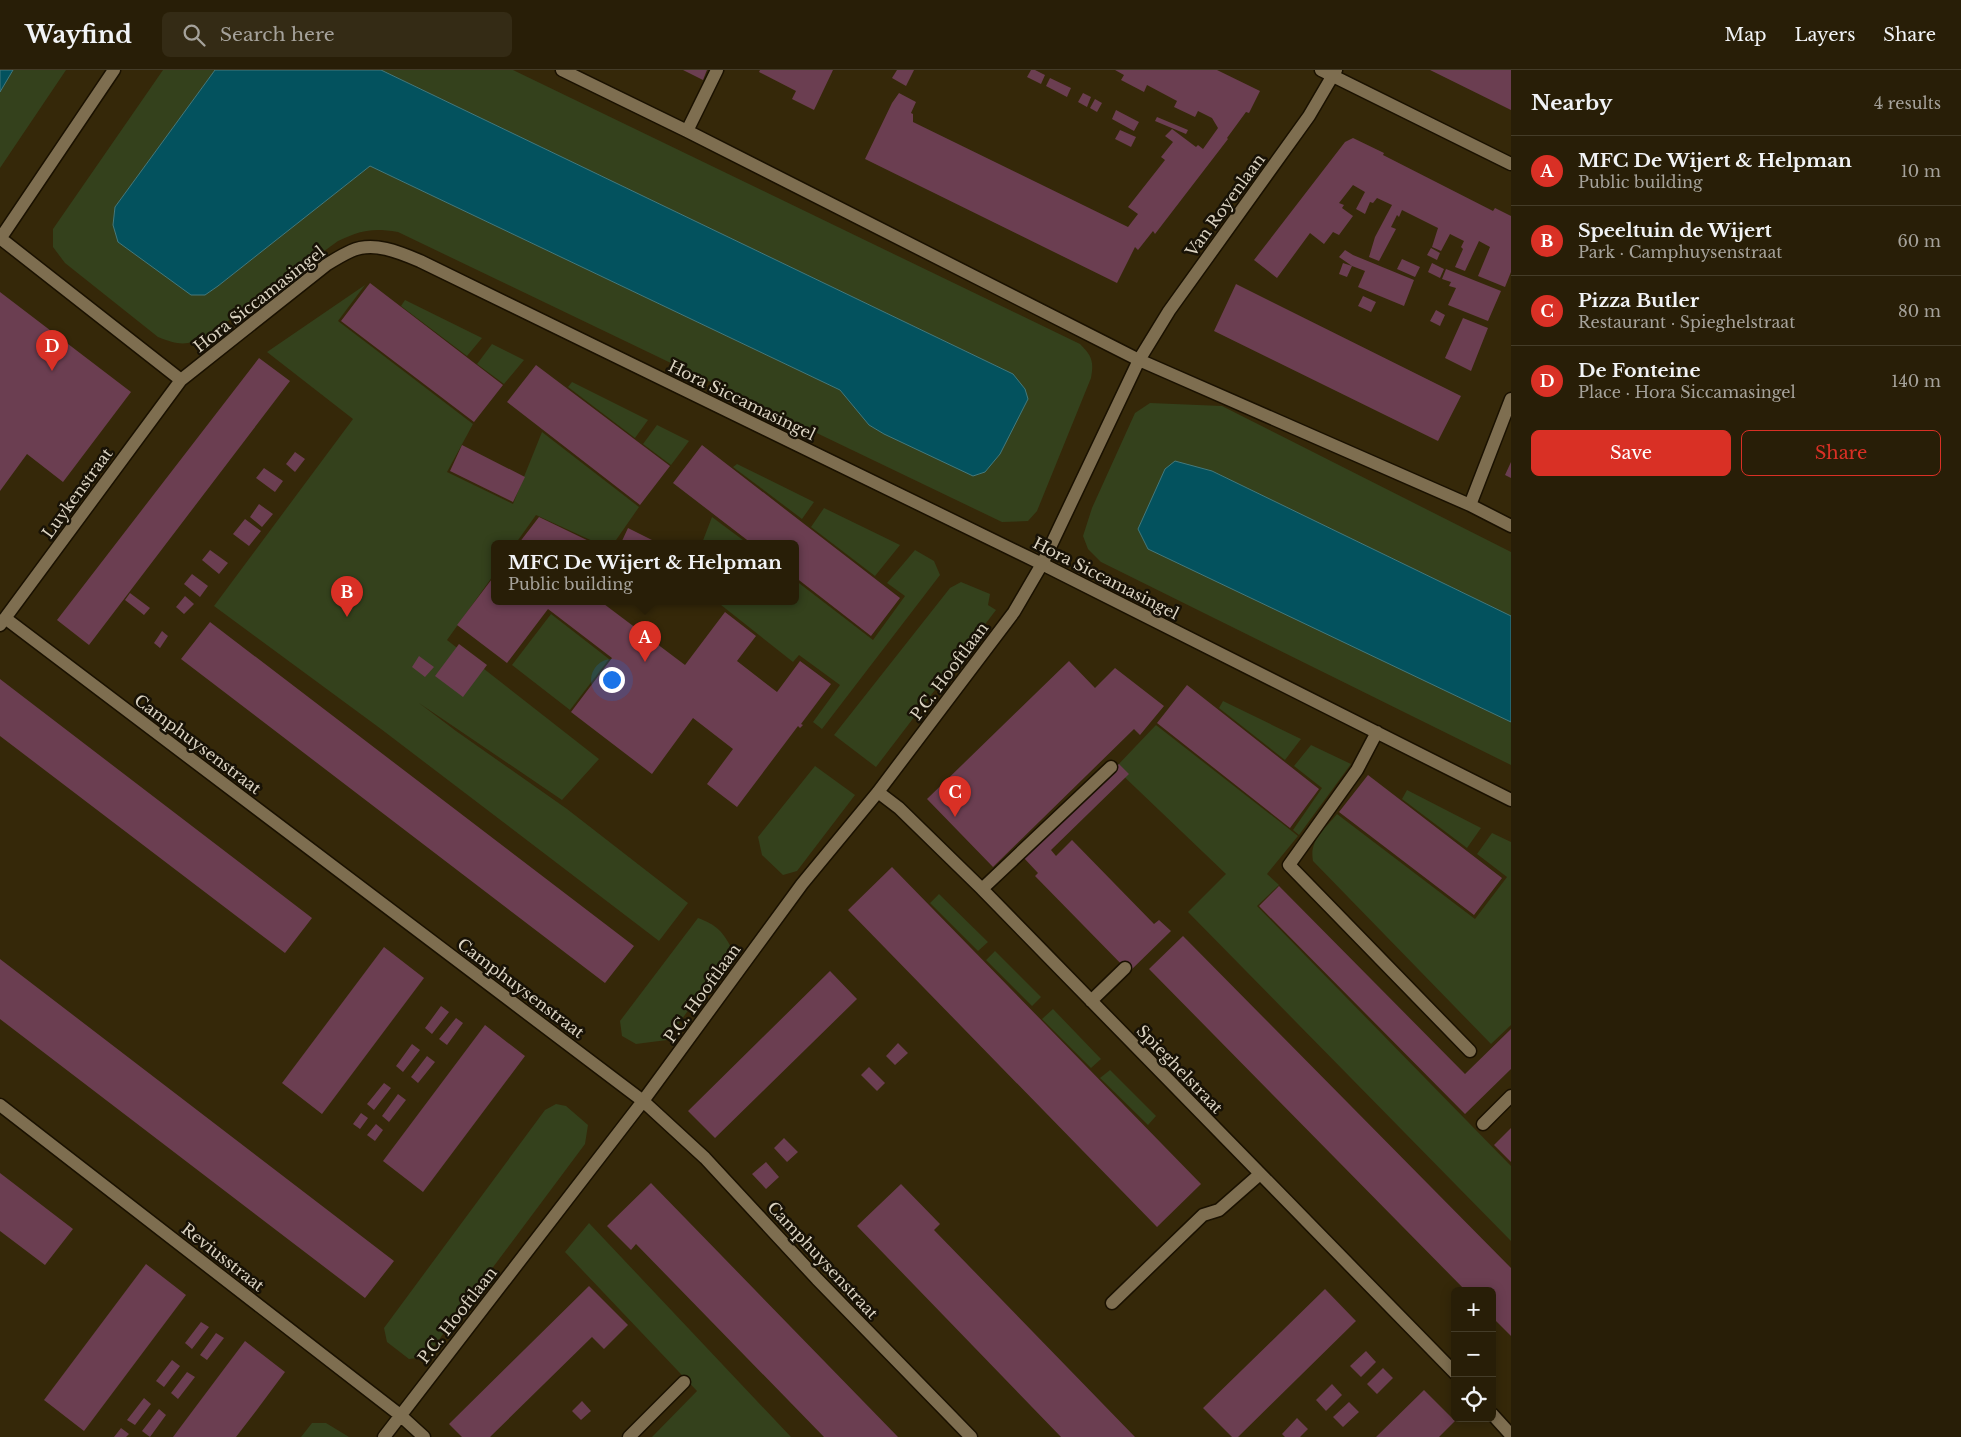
<!DOCTYPE html>
<html lang="en">
<head>
<meta charset="utf-8">
<style>
	:root { --surface:#281e07; --page:#342b15; --text:#f1f3f6; --muted:#a5a29b; --line:#443c28; --accent:#d93025 }
	body { margin:0; font-family:"Libre Baskerville",serif; background:var(--page); color:var(--text) }
	.controls { position:absolute; right:15px; bottom:15px; display:grid; overflow:hidden; border-radius:8px; box-shadow:0 2px 12px #0003 }
	.controls button { width:45px; height:45px; display:grid; place-items:center; padding:0; border:0; border-bottom:1px solid var(--line); background:var(--surface); color:var(--text); font:25px sans-serif }
	.you { position:absolute; left:611px; top:609px; width:18px; height:18px; margin:-12px; border:4px solid #fff; border-radius:50%; background:#1a73e8; box-shadow:0 0 0 8px #1a73e833 }
	.badge { display:grid; place-items:center; width:32px; height:32px; border-radius:50%; background:var(--accent); color:#fff; font-size:16px; font-weight:700 }
	.pin { position:absolute; translate:-50% -41px; filter:drop-shadow(0 1px 2px #0008) }
	.pin::after { content:''; position:absolute; top:26px; width:18px; height:15px; background:inherit; clip-path:polygon(0 0,100% 0,50% 100%) }
	.popup { position:absolute; left:491px; top:470px; width:308px; height:65px; box-sizing:border-box; display:grid; place-content:center; border-radius:8px; background:var(--surface); filter:drop-shadow(0 1px 4px #0005); font-size:16px; white-space:nowrap; color:var(--muted) }
	.popup b { font-size:19px; color:var(--text) }
	.popup::after { content:''; position:absolute; left:50%; top:100%; margin-left:-10px; border:10px solid transparent; border-top-color:var(--surface) }
	.list { margin:0; padding:0; list-style:none }
	h2 { display:flex; justify-content:space-between; align-items:center; height:65px; margin:0; padding:0 20px; font-size:21px }
	h2 small { font-size:16px; font-weight:400; color:var(--muted) }
	.list li { display:grid; grid-template-columns:32px 1fr auto; gap:15px; align-items:center; box-sizing:border-box; height:70px; padding:0 20px; border-top:1px solid var(--line) }
	.list b { display:block; font-size:19px; white-space:nowrap }
	.list p { margin:0; font-size:16px; white-space:nowrap; color:var(--muted) }
	.list em { font-size:16px; font-style:normal; color:var(--muted) }
	.actions { display:flex; gap:10px; padding:15px 20px }
	.actions a { flex:1; padding:11px 0; border:1px solid var(--accent); border-radius:8px; text-align:center; font-size:18px; color:var(--accent) }
	.actions .main { background:var(--accent); color:#fff }
	.icon { flex:none; width:28px; height:28px; fill:none; stroke:currentColor; stroke-width:2; stroke-linecap:round; stroke-linejoin:round }
	.map { position:relative; flex:none; width:1511px; height:1367px; overflow:hidden }
	header { display:flex; align-items:center; gap:30px; box-sizing:border-box; height:70px; padding:0 25px; background:var(--surface); border-bottom:1px solid var(--line) }
	header strong { font-size:24px }
	nav { display:flex; gap:28px; margin-inline-start:auto; font-size:18px }
	.search { width:350px; height:45px; background:var(--page); display:flex; align-items:center; gap:12px; box-sizing:border-box; padding:0 18px; border-radius:8px; color:var(--muted); font-size:19px }
	main { display:flex }
	aside { flex:1; background:var(--surface) }
	.map>svg:first-child { display:block }
</style>
</head>
<body>
<header>
<strong>Wayfind</strong>
<div class="search"><svg class="icon" aria-label="search" viewBox="0 0 24 24"><circle cx="10" cy="10" r="6"/><path d="M15 15l6 6"/></svg>Search here</div>
<nav><a>Map</a><a>Layers</a><a>Share</a></nav>
</header>
<main>
<div class="map">
<svg width="1511" height="1367" viewBox="0 0 1511 1367">
	<rect width="100%" height="100%" fill="#352809"/>
	<!-- green -->
	<path fill="#34411c" d="M 13,0 L 66,0 L 0,98 L 0,22 Z
		M 163,0 L 215,0 L 115,137 L 113,155 L 205,225 L 218,216 L 370,96 L 840,320 L 869,355 L 884,364 L 1013,304 L 381,0 L 513,0 L 1080,274 C 1092,286 1094,291 1091,308 L 1037,441 L 1028,451 L 1002,452 L 398,162 C 371,158 363,160 338,171 L 206,267 C 186,276 178,275 158,267 L 65,193 L 53,177 L 53,159 Z
		M 365,215 L 338,251 L 473,354 L 447,402 L 513,434 L 542,362 L 639,437 L 614,473 L 597,473 L 536,445 L 516,473 L 495,473 L 495,503 L 447,570 L 599,689 L 562,730 L 419,633 L 456,661 L 567,739 L 688,833 L 659,871 L 381,659 L 214,536 L 353,349 L 267,282 Z
		M 405,230 L 482,268 L 467,286 L 401,236 Z
		M 492,274 L 524,290 L 504,314 L 477,294 Z
		M 572,312 L 648,350 L 635,368 L 568,317 Z
		M 1150,333 L 1222,336 L 1511,482 L 1511,546 L 1212,401 L 1138,459 L 1149,479 L 1511,652 L 1511,695 L 1101,492 L 1088,479 L 1083,466 L 1092,438 L 1135,343 Z
		M 657,355 L 689,371 L 671,395 L 643,374 Z
		M 737,394 L 814,432 L 802,449 L 733,397 Z
		M 824,438 L 900,475 L 875,506 L 811,457 Z
		M 712,447 L 747,473 L 702,473 Z
		M 915,480 L 934,491 L 940,505 L 822,659 L 813,652 L 840,615 L 799,585 L 793,592 L 716,531 L 795,531 L 795,510 L 873,570 L 905,526 L 887,513 Z
		M 961,512 L 990,524 L 988,535 L 996,540 L 876,697 L 834,665 L 950,518 Z
		M 551,544 L 609,589 L 570,640 L 512,595 Z
		M 1223,631 L 1301,669 L 1285,690 L 1219,638 Z
		M 1156,655 L 1298,766 L 1267,804 L 1279,815 L 1257,836 L 1511,1096 L 1511,1171 L 1188,842 L 1226,804 L 1115,698 Z
		M 1311,675 L 1351,694 L 1299,765 L 1293,760 L 1322,718 L 1294,696 Z
		M 815,696 L 855,725 L 797,801 L 783,805 L 762,785 L 758,767 Z
		M 1407,720 L 1481,758 L 1467,778 L 1402,729 Z
		M 1337,744 L 1475,849 L 1507,807 L 1477,784 L 1492,763 L 1511,772 L 1511,955 L 1491,974 L 1313,791 C 1309,770 1324,760 1337,744 Z
		M 939,824 L 988,872 L 978,881 L 930,833 Z
		M 698,848 C 717,855 723,862 732,879 L 667,970 L 636,974 L 622,966 L 620,951 Z
		M 995,881 L 1041,927 L 1032,936 L 986,890 Z
		M 1053,939 L 1101,989 L 1091,998 L 1042,949 Z
		M 1110,1000 L 1156,1046 L 1148,1055 L 1100,1008 Z
		M 556,1034 L 566,1036 L 588,1055 L 585,1074 L 426,1287 L 409,1289 L 387,1272 L 384,1258 L 545,1040 Z
		M 589,1153 L 791,1367 L 652,1367 L 697,1321 L 565,1182 Z
		M 312,1353 L 326,1353 L 349,1367 L 301,1367 Z"/>
	<!-- water -->
	<path fill="#03525e" stroke="#44797c" d="M 0,0 L 13,0 L 0,22 Z
		M 215,0 L 381,0 L 1013,304 L 1025,319 L 1028,329 L 1000,384 L 985,402 L 973,406 L 884,364 L 869,355 L 840,320 L 370,96 L 218,216 L 205,225 L 191,225 L 118,172 L 113,155 L 115,137 Z
		M 1175,391 L 1212,401 L 1511,546 L 1511,652 L 1148,479 L 1138,459 L 1165,399 Z"/>
	<!-- building -->
	<path fill="#6b3e51" d="M 683,0 L 707,0 L 703,10 Z
		M 760,0 L 833,0 L 814,40 L 792,29 L 796,21 L 759,2 Z
		M 897,0 L 914,0 L 906,16 L 892,8 Z
		M 1031,0 L 1035,0 L 1045,5 L 1041,14 L 1027,7 Z
		M 1115,0 L 1217,0 L 1260,21 L 1249,43 L 1246,42 L 1227,68 L 1228,69 L 1155,164 L 1153,161 L 1138,180 L 1135,177 L 1117,213 L 865,89 L 892,33 L 899,23 L 916,32 L 911,43 L 913,44 L 913,52 L 1128,157 L 1138,144 L 1128,137 L 1165,90 L 1161,87 L 1173,72 L 1165,66 L 1172,59 L 1196,77 L 1198,75 L 1203,79 L 1218,58 L 1212,48 L 1198,41 L 1195,47 L 1174,37 L 1177,31 L 1147,15 L 1144,22 L 1121,10 L 1124,5 Z
		M 1430,0 L 1511,0 L 1511,40 Z
		M 1050,8 L 1071,18 L 1067,27 L 1046,16 Z
		M 1083,23 L 1091,27 L 1087,37 L 1078,32 Z
		M 1095,29 L 1102,33 L 1097,42 L 1090,38 Z
		M 1116,40 L 1139,52 L 1134,61 L 1112,49 Z
		M 1157,47 L 1188,60 L 1186,64 L 1155,51 Z
		M 1120,60 L 1136,67 L 1131,77 L 1115,69 Z
		M 1353,68 L 1384,83 L 1383,85 L 1493,141 L 1495,138 L 1511,146 L 1511,202 L 1505,217 L 1478,206 L 1490,177 L 1479,171 L 1465,201 L 1455,197 L 1463,179 L 1461,177 L 1464,171 L 1450,164 L 1441,181 L 1432,177 L 1438,158 L 1402,140 L 1399,147 L 1397,145 L 1391,157 L 1396,159 L 1379,191 L 1369,187 L 1375,167 L 1392,135 L 1377,128 L 1373,133 L 1370,132 L 1365,144 L 1356,139 L 1365,122 L 1353,115 L 1339,133 L 1344,135 L 1342,138 L 1353,146 L 1339,165 L 1333,162 L 1324,174 L 1310,163 L 1277,208 L 1254,190 L 1345,72 Z
		M 1431,178 L 1440,183 L 1437,190 L 1427,185 Z
		M 1345,180 L 1353,185 L 1414,210 L 1404,236 L 1358,217 L 1365,201 L 1352,196 L 1339,187 Z
		M 1402,189 L 1420,197 L 1415,207 L 1397,199 Z
		M 1343,193 L 1352,196 L 1347,207 L 1339,204 Z
		M 1432,193 L 1444,199 L 1440,208 L 1428,202 Z
		M 1446,199 L 1501,221 L 1488,251 L 1448,235 L 1456,218 L 1449,216 L 1451,212 L 1442,209 Z
		M 370,213 L 503,315 L 474,352 L 341,251 Z
		M 1236,214 L 1461,326 L 1438,371 L 1214,261 Z
		M 0,222 L 131,322 L 63,412 L 27,384 L 0,421 Z
		M 1363,226 L 1376,232 L 1371,242 L 1358,236 Z
		M 1436,240 L 1445,245 L 1440,256 L 1430,251 Z
		M 1463,248 L 1488,258 L 1471,301 L 1445,288 Z
		M 259,288 L 290,311 L 89,575 L 57,550 Z
		M 536,295 L 670,396 L 640,435 L 507,332 Z
		M 462,375 L 525,407 L 513,432 L 450,401 Z
		M 702,375 L 900,528 L 871,566 L 795,507 L 795,473 L 751,473 L 673,413 Z
		M 295,382 L 305,389 L 295,402 L 286,394 Z
		M 1511,392 L 1511,408 L 1505,405 Z
		M 264,398 L 283,411 L 275,422 L 256,408 Z
		M 259,434 L 273,444 L 262,457 L 250,447 Z
		M 539,447 L 593,473 L 519,473 Z
		M 245,449 L 261,461 L 249,476 L 233,464 Z
		M 628,458 L 654,471 L 659,473 L 621,473 Z
		M 210,480 L 228,493 L 219,504 L 202,490 Z
		M 192,504 L 208,516 L 200,527 L 184,514 Z
		M 495,505 L 495,531 L 600,531 L 685,595 L 725,542 L 756,566 L 737,591 L 777,622 L 800,591 L 831,614 L 801,654 L 803,655 L 800,658 L 798,656 L 737,737 L 707,714 L 733,679 L 693,648 L 652,704 L 571,642 L 612,588 L 548,539 L 507,593 L 457,555 Z
		M 130,523 L 150,538 L 144,545 L 125,530 Z
		M 185,526 L 194,534 L 184,544 L 176,537 Z
		M 210,552 L 634,876 L 605,913 L 181,589 Z
		M 162,561 L 168,566 L 160,578 L 154,573 Z
		M 459,574 L 487,595 L 463,627 L 435,606 Z
		M 419,586 L 434,597 L 425,607 L 412,597 Z
		M 1069,591 L 1095,618 L 1115,598 L 1164,636 L 1140,665 L 1134,659 L 993,797 L 927,729 Z
		M 0,609 L 312,848 L 285,883 L 0,666 Z
		M 1187,615 L 1319,719 L 1290,758 L 1157,653 Z
		M 1119,694 L 1129,704 L 1051,780 L 1056,786 L 1072,770 L 1154,854 L 1159,850 L 1171,861 L 1129,902 L 1035,806 L 1038,803 L 1023,787 Z
		M 1368,705 L 1502,808 L 1474,845 L 1339,742 Z
		M 892,797 L 1201,1114 L 1157,1157 L 848,840 Z
		M 1279,816 L 1465,1004 L 1511,959 L 1511,999 L 1465,1044 L 1259,836 Z
		M 1183,866 L 1511,1198 L 1511,1266 L 1492,1247 L 1492,1221 L 1466,1221 L 1149,899 Z
		M 384,877 L 424,908 L 322,1044 L 282,1013 Z
		M 0,889 L 394,1191 L 365,1228 L 0,949 Z
		M 830,901 L 857,929 L 715,1068 L 688,1041 Z
		M 441,936 L 449,942 L 432,964 L 425,958 Z
		M 456,948 L 463,953 L 447,975 L 439,969 Z
		M 485,955 L 525,986 L 423,1122 L 383,1091 Z
		M 898,973 L 908,983 L 895,995 L 886,986 Z
		M 412,974 L 420,980 L 403,1002 L 396,996 Z
		M 427,986 L 435,992 L 418,1013 L 411,1007 Z
		M 869,997 L 885,1013 L 877,1021 L 861,1005 Z
		M 384,1013 L 391,1018 L 374,1040 L 367,1034 Z
		M 398,1024 L 406,1030 L 389,1052 L 382,1046 Z
		M 361,1043 L 368,1048 L 360,1059 L 353,1054 Z
		M 376,1054 L 383,1060 L 375,1071 L 367,1065 Z
		M 1511,1058 L 1511,1092 L 1494,1075 Z
		M 784,1068 L 798,1082 L 787,1092 L 774,1078 Z
		M 766,1092 L 779,1107 L 766,1119 L 752,1104 Z
		M 0,1103 L 73,1159 L 45,1195 L 0,1161 Z
		M 651,1113 L 898,1367 L 824,1367 L 636,1174 L 631,1180 L 607,1156 Z
		M 901,1114 L 940,1154 L 934,1160 L 1135,1367 L 1061,1367 L 857,1156 Z
		M 146,1194 L 186,1225 L 84,1361 L 44,1330 Z
		M 589,1216 L 628,1255 L 604,1279 L 592,1267 L 490,1367 L 462,1367 L 449,1354 Z
		M 1325,1219 L 1356,1251 L 1238,1367 L 1232,1367 L 1203,1338 Z
		M 201,1252 L 209,1257 L 192,1279 L 185,1273 Z
		M 216,1263 L 224,1268 L 207,1290 L 200,1285 Z
		M 245,1271 L 285,1302 L 256,1341 L 236,1367 L 173,1367 Z
		M 1366,1281 L 1376,1292 L 1361,1307 L 1350,1296 Z
		M 172,1290 L 180,1296 L 164,1317 L 156,1311 Z
		M 1383,1298 L 1393,1308 L 1377,1324 L 1367,1314 Z
		M 187,1302 L 195,1307 L 178,1329 L 171,1323 Z
		M 1332,1314 L 1342,1325 L 1326,1341 L 1316,1330 Z
		M 1424,1320 L 1455,1351 L 1439,1367 L 1376,1367 Z
		M 144,1328 L 151,1334 L 135,1355 L 127,1350 Z
		M 582,1331 L 591,1341 L 581,1350 L 572,1341 Z
		M 1349,1332 L 1359,1342 L 1343,1357 L 1333,1347 Z
		M 159,1339 L 166,1345 L 150,1367 L 142,1361 Z
		M 1297,1348 L 1308,1359 L 1300,1367 L 1285,1367 L 1282,1364 Z
		M 121,1358 L 129,1364 L 126,1367 L 114,1367 Z"/>
	<g fill="none" stroke-linecap="round" stroke-linejoin="round">
		<!-- minor casing -->
		<g stroke="#1a1100" stroke-width="15">
			<path id="minor" d="M 562,0 L 687,61 L 1139,290 L 1470,435 L 1511,456
				M 1321,0 L 1511,94
				M 687,61 L 717,0
				M 0,168 L 181,310
				M 0,169 L 114,0
				M 1470,435 L 1511,329
				M 5,548 L 643,1031 L 705,1088 L 817,1209 L 971,1367
				M 0,555 L 181,310 L 326,195 C 334,190 342,185 351,181 C 373,171 399,182 420,191 L 1042,494 L 1511,730
				M 1377,662 L 1357,700 L 1289,795 L 1470,981
				M 878,722 L 899,738 L 982,819 L 1455,1303
				M 982,819 L 1111,697
				M 1091,931 L 1125,898
				M 0,1035 L 400,1345 L 424,1367
				M 1483,1054 L 1511,1026
				M 1112,1233 L 1203,1145 L 1219,1140 L 1260,1104
				M 1492,1344 L 1511,1365
				M 384,1367 L 643,1031 L 802,814 L 878,722 L 1014,542 L 1042,494 L 1139,290 L 1169,241 L 1309,46 L 1336,0
				M 629,1367 L 684,1312"/>
		</g>
		<!-- minor -->
		<use href="#minor" stroke="#7e6e50" stroke-width="12"/>
	</g>
	<g text-anchor="middle" dominant-baseline="central" stroke-width="5" stroke-linejoin="round" paint-order="stroke">
		<!-- street labels -->
		<g font-size="16" fill="#dbd3c2" stroke="#181206">
			<text transform="translate(1225 135) rotate(-54)">Van Royenlaan</text>
			<text transform="translate(259 229) rotate(-38)">Hora Siccamasingel</text>
			<text transform="translate(742 330) rotate(26)">Hora Siccamasingel</text>
			<text transform="translate(77 423) rotate(-54)">Luykenstraat</text>
			<text transform="translate(1106 508) rotate(27)">Hora Siccamasingel</text>
			<text transform="translate(949 601) rotate(-53)">P.C. Hooftlaan</text>
			<text transform="translate(198 674) rotate(37)">Camphuysenstraat</text>
			<text transform="translate(521 918) rotate(37)">Camphuysenstraat</text>
			<text transform="translate(702 923) rotate(-54)">P.C. Hooftlaan</text>
			<text transform="translate(1180 999) rotate(46)">Spieghelstraat</text>
			<text transform="translate(223 1187) rotate(38)">Reviusstraat</text>
			<text transform="translate(823 1190) rotate(47)">Camphuysenstraat</text>
			<text transform="translate(457 1245) rotate(-52)">P.C. Hooftlaan</text>
		</g>
	</g>
</svg>
<div class="controls">
<button>+</button>
<button>−</button>
<button><svg class="icon" aria-label="locate" viewBox="0 0 24 24"><circle cx="12" cy="12" r="6"/><path d="M12 2v4M12 18v4M2 12h4M18 12h4"/></svg></button>
</div>
<div class="you"></div>
<div class="pin badge" style="left:645px;top:592px">A</div>
<div class="popup"><b>MFC De Wijert &amp; Helpman</b>Public building</div>
<div class="pin badge" style="left:347px;top:547px">B</div>
<div class="pin badge" style="left:955px;top:747px">C</div>
<div class="pin badge" style="left:52px;top:301px">D</div>
</div>
<aside>
<h2>Nearby<small>4 results</small></h2>
<ul class="list">
<li><span class="badge">A</span><div><b>MFC De Wijert &amp; Helpman</b><p>Public building</p></div><em>10 m</em></li>
<li><span class="badge">B</span><div><b>Speeltuin de Wijert</b><p>Park · Camphuysenstraat</p></div><em>60 m</em></li>
<li><span class="badge">C</span><div><b>Pizza Butler</b><p>Restaurant · Spieghelstraat</p></div><em>80 m</em></li>
<li><span class="badge">D</span><div><b>De Fonteine</b><p>Place · Hora Siccamasingel</p></div><em>140 m</em></li>
</ul>
<div class="actions"><a class="main">Save</a><a>Share</a></div>
</aside>
</main>
</body>
</html>
